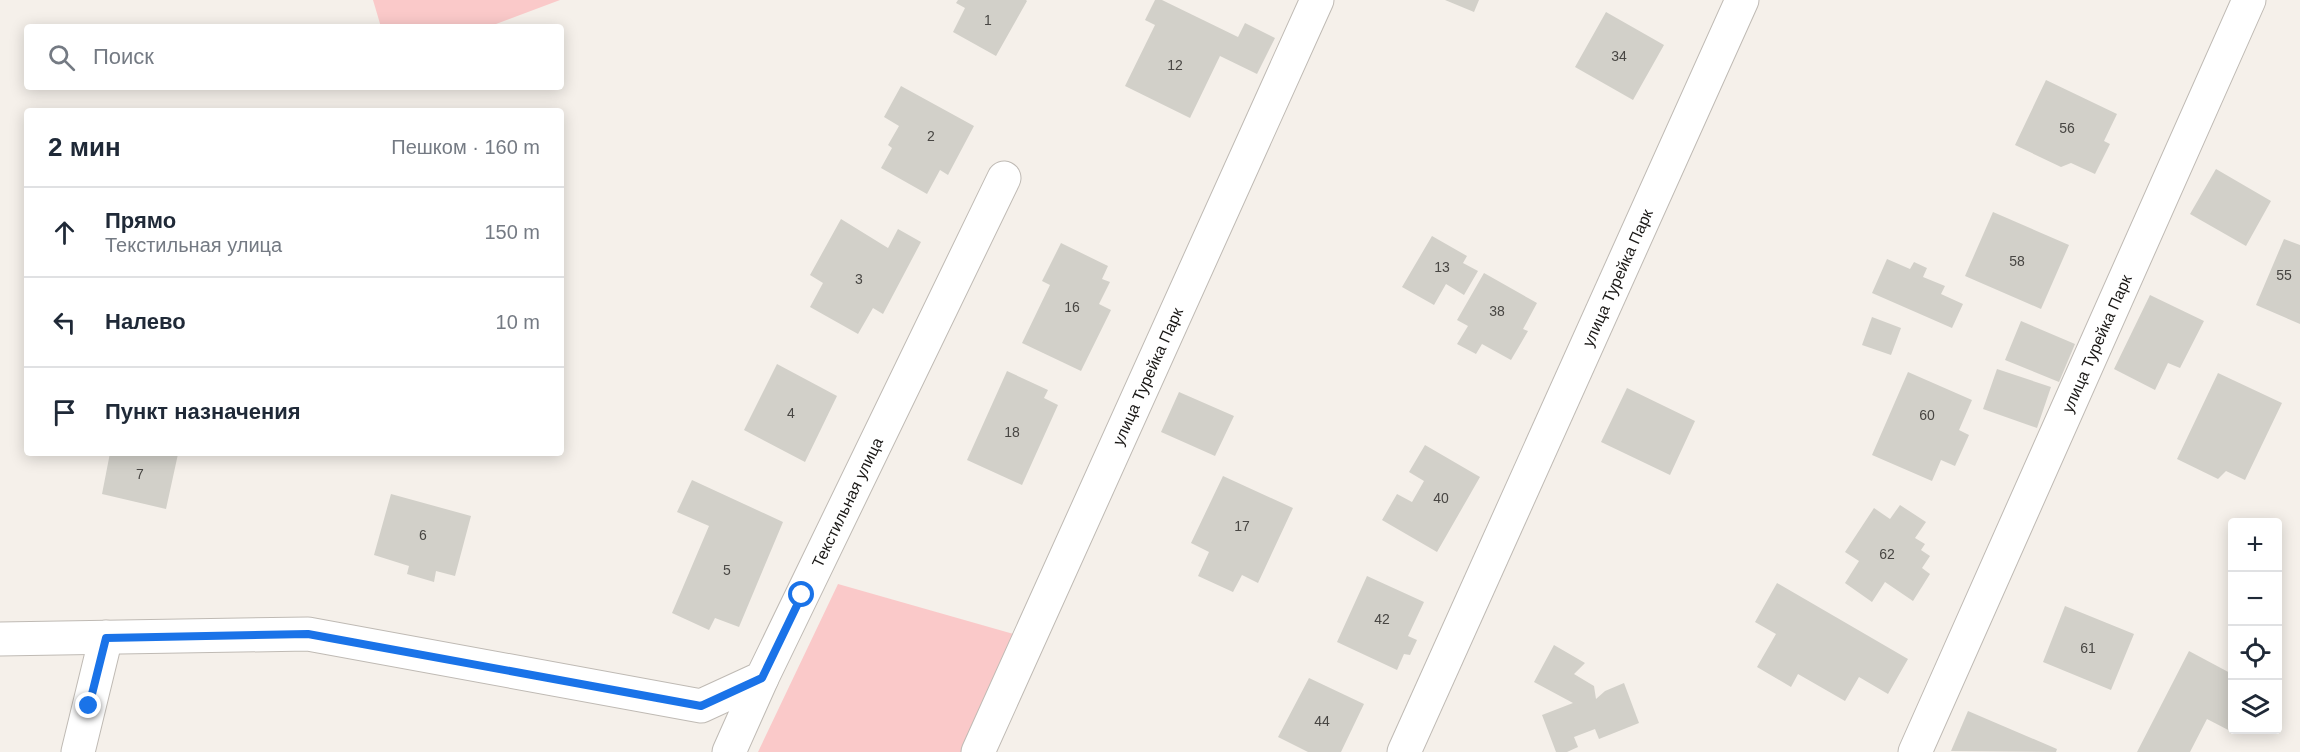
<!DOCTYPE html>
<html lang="ru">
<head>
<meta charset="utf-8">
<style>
	:root { --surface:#fff; --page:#f2f2f3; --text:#1f2937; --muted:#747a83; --line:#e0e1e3 }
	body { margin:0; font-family:Arial,sans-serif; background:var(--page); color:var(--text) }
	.controls { position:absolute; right:18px; bottom:18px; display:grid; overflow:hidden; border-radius:6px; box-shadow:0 3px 15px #0003 }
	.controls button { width:54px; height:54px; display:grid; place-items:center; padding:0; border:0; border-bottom:2px solid var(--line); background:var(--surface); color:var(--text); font:30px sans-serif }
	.stop { position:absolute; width:18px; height:18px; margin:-14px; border:4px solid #1a73e8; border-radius:50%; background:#fff }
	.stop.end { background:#1a73e8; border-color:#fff; box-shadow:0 2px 6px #0008 }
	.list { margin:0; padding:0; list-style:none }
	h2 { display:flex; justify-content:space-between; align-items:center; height:78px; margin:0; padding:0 24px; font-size:26px }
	h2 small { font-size:20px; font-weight:400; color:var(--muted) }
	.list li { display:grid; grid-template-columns:39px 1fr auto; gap:18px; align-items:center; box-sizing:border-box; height:90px; padding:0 24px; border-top:2px solid var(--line) }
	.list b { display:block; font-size:22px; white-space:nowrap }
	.list p { margin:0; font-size:20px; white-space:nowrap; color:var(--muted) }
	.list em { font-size:20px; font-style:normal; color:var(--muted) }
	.icon { flex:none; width:33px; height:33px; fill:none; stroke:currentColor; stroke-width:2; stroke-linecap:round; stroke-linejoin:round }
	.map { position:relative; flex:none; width:2300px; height:752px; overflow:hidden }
	.search { position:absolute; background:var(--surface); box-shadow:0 3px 15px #0003; left:24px; top:24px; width:540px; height:66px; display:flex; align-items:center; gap:15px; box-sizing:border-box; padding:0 21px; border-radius:6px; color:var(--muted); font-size:22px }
	.panel { position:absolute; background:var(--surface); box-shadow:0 3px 15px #0003; left:24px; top:108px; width:540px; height:348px; border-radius:6px }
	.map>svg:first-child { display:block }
</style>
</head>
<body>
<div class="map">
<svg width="2300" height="752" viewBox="0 0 2300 752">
	<rect width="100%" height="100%" fill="#f5f0ea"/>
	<!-- green -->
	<path fill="#fac9c9" d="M 373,0 L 560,0 L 488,27 L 381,27 Z
		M 838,584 L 1017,635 L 977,752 L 758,752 Z"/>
	<!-- building -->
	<path fill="#d2d0c9" d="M 958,0 L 1026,0 L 1027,1 L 996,56 L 953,32 L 965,8 L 956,3 Z
		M 1155,0 L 1162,0 L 1238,37 L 1245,23 L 1275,38 L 1257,74 L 1220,56 L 1190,118 L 1125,86 L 1155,25 L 1145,20 Z
		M 1445,0 L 1479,0 L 1474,12 Z
		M 1606,12 L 1664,45 L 1633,100 L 1575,67 Z
		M 2046,80 L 2117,114 L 2104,141 L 2110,144 L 2095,174 L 2071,163 L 2061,167 L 2015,145 Z
		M 901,86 L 974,126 L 948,175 L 940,170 L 927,194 L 881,168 L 892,148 L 888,145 L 899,126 L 884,117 Z
		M 2216,169 L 2271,201 L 2246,246 L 2190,214 Z
		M 1993,212 L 2069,245 L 2041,309 L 1965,276 Z
		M 841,219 L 888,248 L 898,229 L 921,242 L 883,314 L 873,308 L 858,334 L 810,307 L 823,283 L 810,275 Z
		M 1432,236 L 1467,256 L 1463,263 L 1478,271 L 1464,295 L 1446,284 L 1434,305 L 1402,287 Z
		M 2284,239 L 2300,245 L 2300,324 L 2256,305 Z
		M 1061,243 L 1108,266 L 1102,279 L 1110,282 L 1099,304 L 1111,310 L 1081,371 L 1022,343 L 1050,285 L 1042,281 Z
		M 1887,259 L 1910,269 L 1914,262 L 1927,268 L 1923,277 L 1945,286 L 1941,294 L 1963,304 L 1952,328 L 1872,293 Z
		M 1484,273 L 1537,303 L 1523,329 L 1528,331 L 1511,360 L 1482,344 L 1476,354 L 1457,344 L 1468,326 L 1457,320 Z
		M 2150,295 L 2204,321 L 2180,368 L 2168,363 L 2155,390 L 2114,369 Z
		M 1872,317 L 1901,328 L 1891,355 L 1862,345 Z
		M 2021,321 L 2075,344 L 2059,382 L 2005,360 Z
		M 777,364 L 837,396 L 805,462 L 744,430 Z
		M 1997,369 L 2051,387 L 2037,428 L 1983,409 Z
		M 1007,371 L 1048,390 L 1044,398 L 1058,405 L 1022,485 L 967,460 Z
		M 1908,372 L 1972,400 L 1959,430 L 1969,435 L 1955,466 L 1941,460 L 1932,481 L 1872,455 Z
		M 2218,373 L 2282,403 L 2245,480 L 2226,471 L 2218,479 L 2177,459 Z
		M 1627,388 L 1695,421 L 1670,475 L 1601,442 Z
		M 1179,392 L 1234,416 L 1215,456 L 1161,432 Z
		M 1425,445 L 1480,477 L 1437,552 L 1382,520 L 1397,494 L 1412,502 L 1424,481 L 1409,472 Z
		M 110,453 L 178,454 L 166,509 L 102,494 Z
		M 1223,476 L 1293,508 L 1258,583 L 1242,575 L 1233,592 L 1198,576 L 1209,552 L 1191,543 Z
		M 692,480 L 783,522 L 739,627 L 715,618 L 709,630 L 672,613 L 709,526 L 677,512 Z
		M 391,494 L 471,516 L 455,576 L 436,571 L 434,582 L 407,574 L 409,566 L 374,555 Z
		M 1900,505 L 1926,522 L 1915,538 L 1925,544 L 1921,550 L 1930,556 L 1922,568 L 1930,574 L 1913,601 L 1885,582 L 1872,602 L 1845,583 L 1859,561 L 1845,552 L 1874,508 L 1890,519 Z
		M 1367,576 L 1424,602 L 1408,636 L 1417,640 L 1410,655 L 1404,654 L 1397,670 L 1337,642 Z
		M 1777,583 L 1908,659 L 1888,694 L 1859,677 L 1845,701 L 1798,674 L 1791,687 L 1757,667 L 1776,634 L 1755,622 Z
		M 2065,606 L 2134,634 L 2111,690 L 2043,662 Z
		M 1554,645 L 1585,663 L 1574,674 L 1594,686 L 1596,699 L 1605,691 L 1624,683 L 1639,723 L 1599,739 L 1595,729 L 1574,737 L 1578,747 L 1567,752 L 1556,752 L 1542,715 L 1573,703 L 1534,682 Z
		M 2189,651 L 2232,674 L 2232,730 L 2238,730 L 2236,734 L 2207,719 L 2190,752 L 2137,752 Z
		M 1309,678 L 1364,704 L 1341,752 L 1308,752 L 1278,737 Z
		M 1968,711 L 2057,749 L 2056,752 L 1951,751 Z"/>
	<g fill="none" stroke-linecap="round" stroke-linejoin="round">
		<!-- minor casing -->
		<g stroke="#bfbab4" stroke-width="35">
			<g id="minor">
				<path id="s1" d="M 0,639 L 308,634 L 701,706 L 762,678 L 1004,178"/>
				<path d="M 78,752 L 106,637"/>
				<path d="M 729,752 L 762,678"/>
				<path id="s2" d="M 978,752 L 1317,0"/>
				<path id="s3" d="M 1404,752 L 1742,0"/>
				<path id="s4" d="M 1915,752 L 2249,0"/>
			</g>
		</g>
		<!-- minor -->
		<use href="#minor" stroke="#fff" stroke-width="33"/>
	</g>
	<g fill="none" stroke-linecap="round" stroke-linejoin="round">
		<!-- route -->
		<path stroke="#1a73e8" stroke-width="8" d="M 89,706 L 106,638 L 308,634 L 701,706 L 762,678 L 802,595"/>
	</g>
	<g text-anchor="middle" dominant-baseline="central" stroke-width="4.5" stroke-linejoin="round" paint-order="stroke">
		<!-- number labels -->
		<g font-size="14" fill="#484643">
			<text x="988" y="20">1</text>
			<text x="1619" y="56">34</text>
			<text x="1175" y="65">12</text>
			<text x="2067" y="128">56</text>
			<text x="931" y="136">2</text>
			<text x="2017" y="261">58</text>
			<text x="1442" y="267">13</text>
			<text x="2284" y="275">55</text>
			<text x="859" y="279">3</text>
			<text x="1072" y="307">16</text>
			<text x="1497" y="311">38</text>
			<text x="791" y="413">4</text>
			<text x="1927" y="415">60</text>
			<text x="1012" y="432">18</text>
			<text x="140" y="474">7</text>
			<text x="1441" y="498">40</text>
			<text x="1242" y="526">17</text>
			<text x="423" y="535">6</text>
			<text x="1887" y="554">62</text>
			<text x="727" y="570">5</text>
			<text x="1382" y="619">42</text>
			<text x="2088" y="648">61</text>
			<text x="1322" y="721">44</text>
		</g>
		<!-- street labels -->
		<g font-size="16" fill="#1a1816" stroke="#fff">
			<text stroke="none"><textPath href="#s3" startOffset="520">улица Турейка Парк</textPath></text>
			<text stroke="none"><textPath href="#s4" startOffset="447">улица Турейка Парк</textPath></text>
			<text stroke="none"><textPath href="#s2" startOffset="412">улица Турейка Парк</textPath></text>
			<text stroke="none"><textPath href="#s1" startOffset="970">Текстильная улица</textPath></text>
		</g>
	</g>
</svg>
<div class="controls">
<button>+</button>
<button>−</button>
<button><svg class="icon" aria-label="locate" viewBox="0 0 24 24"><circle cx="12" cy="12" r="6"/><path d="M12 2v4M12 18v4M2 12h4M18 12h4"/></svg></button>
<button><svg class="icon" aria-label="layers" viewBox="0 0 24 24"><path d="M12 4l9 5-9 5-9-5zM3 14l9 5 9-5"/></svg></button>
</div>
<div class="stop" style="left:802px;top:595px"></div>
<div class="stop end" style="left:89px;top:706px"></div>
<div class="search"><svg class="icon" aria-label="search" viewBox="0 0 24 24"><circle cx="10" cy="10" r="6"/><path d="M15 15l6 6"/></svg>Поиск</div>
<section class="panel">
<h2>2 мин<small>Пешком · 160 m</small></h2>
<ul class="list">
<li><svg class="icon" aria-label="ahead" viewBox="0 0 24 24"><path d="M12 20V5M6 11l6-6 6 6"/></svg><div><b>Прямо</b><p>Текстильная улица</p></div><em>150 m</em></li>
<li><svg class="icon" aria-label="left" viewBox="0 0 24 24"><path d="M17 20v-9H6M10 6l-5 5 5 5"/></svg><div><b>Налево</b></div><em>10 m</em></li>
<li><svg class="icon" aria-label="arrive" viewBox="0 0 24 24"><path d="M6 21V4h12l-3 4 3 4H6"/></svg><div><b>Пункт назначения</b></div></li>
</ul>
</section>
</div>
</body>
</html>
